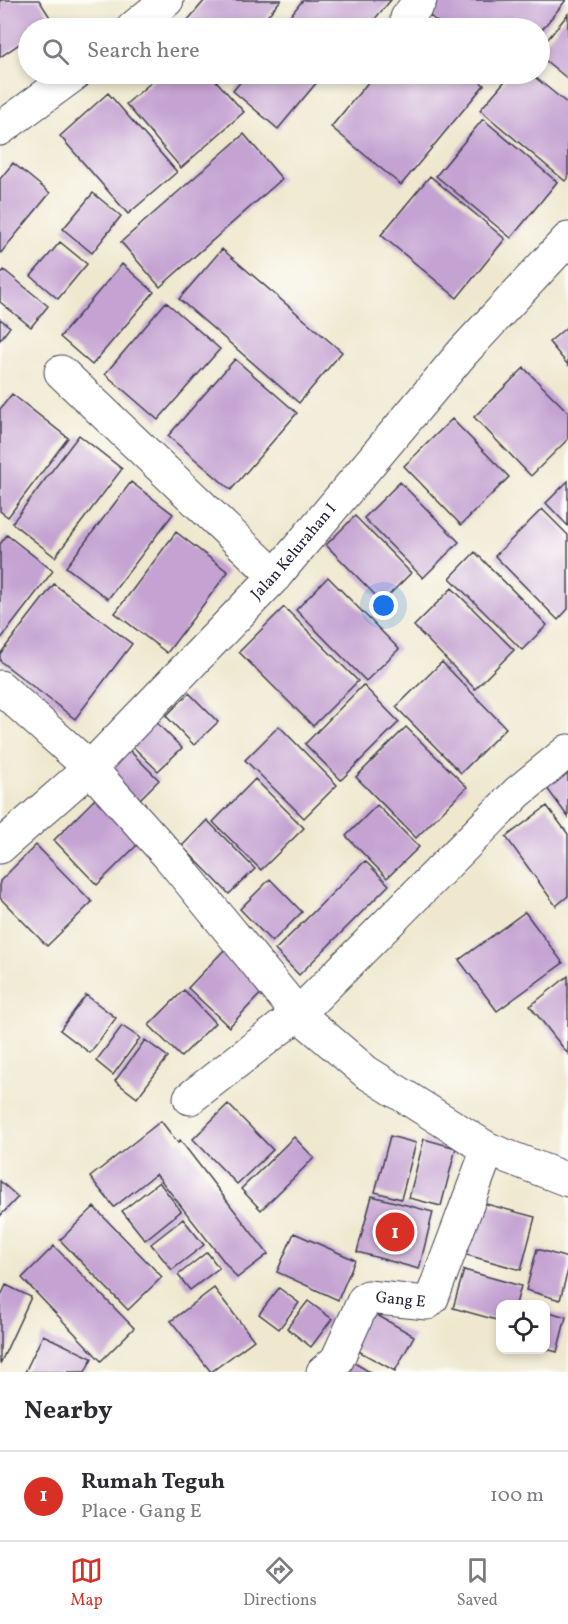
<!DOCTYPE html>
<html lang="en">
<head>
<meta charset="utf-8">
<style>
	:root { --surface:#fff; --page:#f7f7f7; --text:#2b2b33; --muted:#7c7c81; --line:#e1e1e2; --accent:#d93025 }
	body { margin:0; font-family:Vollkorn,serif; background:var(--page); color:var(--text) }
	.controls { position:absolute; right:18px; bottom:18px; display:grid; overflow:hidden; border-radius:12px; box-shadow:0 3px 9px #0003 }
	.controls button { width:54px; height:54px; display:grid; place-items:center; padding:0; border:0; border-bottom:2px solid var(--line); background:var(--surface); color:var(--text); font:30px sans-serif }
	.you { position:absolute; left:384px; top:606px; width:21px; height:21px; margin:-15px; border:4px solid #fff; border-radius:50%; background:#1a73e8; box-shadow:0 0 0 9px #1a73e833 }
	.badge { display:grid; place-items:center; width:39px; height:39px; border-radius:50%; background:var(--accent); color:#fff; font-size:20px; font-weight:700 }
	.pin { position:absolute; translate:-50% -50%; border:3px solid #fff; box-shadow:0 2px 6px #0006 }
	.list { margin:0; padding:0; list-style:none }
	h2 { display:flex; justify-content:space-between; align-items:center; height:78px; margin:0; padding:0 24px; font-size:26px }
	h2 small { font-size:20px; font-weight:400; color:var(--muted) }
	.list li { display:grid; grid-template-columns:39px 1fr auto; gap:18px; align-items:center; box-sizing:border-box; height:90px; padding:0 24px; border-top:2px solid var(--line) }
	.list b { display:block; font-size:22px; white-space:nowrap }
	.list p { margin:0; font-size:20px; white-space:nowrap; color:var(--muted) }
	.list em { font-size:20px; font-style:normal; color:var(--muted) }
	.icon { flex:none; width:33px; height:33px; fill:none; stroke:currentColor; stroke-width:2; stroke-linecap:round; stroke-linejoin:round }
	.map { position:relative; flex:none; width:568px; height:1372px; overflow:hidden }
	.search { position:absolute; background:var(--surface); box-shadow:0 3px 9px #0003; left:18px; right:18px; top:18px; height:66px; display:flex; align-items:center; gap:15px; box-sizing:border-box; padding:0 21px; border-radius:33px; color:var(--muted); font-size:22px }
	.sheet { height:168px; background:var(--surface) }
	nav { display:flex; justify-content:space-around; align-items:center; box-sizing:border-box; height:84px; border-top:2px solid var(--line); background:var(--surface); font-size:16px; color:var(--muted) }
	nav a { display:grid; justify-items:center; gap:3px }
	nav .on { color:var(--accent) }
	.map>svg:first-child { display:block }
</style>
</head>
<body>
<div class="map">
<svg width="568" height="1372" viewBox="0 0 568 1372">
	<rect width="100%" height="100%" fill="#fdfcf7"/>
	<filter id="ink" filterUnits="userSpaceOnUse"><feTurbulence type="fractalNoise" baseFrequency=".0167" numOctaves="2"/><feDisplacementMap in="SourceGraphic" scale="12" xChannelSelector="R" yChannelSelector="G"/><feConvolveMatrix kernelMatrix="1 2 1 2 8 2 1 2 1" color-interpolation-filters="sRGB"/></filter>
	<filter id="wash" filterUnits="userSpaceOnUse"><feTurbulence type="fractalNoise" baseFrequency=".008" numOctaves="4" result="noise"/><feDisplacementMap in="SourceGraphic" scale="24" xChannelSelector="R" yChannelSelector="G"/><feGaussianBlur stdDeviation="1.35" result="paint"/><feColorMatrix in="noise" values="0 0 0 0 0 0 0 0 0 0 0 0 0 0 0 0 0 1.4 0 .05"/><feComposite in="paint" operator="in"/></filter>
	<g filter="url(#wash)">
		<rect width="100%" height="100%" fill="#efe8cf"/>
		<g id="blocks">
			<!-- building -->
			<path fill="#c4a2d2" d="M 0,0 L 39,0 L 53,22 L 43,28 L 28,28 L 28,38 L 0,57 Z
				M 205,0 L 281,0 L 257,28 L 196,28 L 187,21 Z
				M 303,0 L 391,0 L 367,28 L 293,28 L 285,22 Z
				M 425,0 L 566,0 L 540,32 L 540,28 L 445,28 L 419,7 Z
				M 568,14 L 568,79 L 540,56 L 540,49 Z
				M 161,74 L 210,74 L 244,112 L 181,168 L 126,104 Z
				M 247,74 L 307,74 L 317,82 L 278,129 L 233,91 Z
				M 375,74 L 470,74 L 484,85 L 401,185 L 331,127 Z
				M 511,74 L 531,74 L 568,104 L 568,178 L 565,181 L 480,110 Z
				M 108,93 L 177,172 L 128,214 L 60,136 Z
				M 483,119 L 557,182 L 511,238 L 436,176 Z
				M 244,134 L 282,179 L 160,287 L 121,242 Z
				M 13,163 L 50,193 L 0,254 L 0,179 Z
				M 430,176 L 505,239 L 457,298 L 381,235 Z
				M 93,193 L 121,216 L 92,253 L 63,229 Z
				M 60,242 L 87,264 L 58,299 L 31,276 Z
				M 222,249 L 342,352 L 299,403 L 179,299 Z
				M 122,264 L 154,292 L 92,365 L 60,337 Z
				M 4,270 L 48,306 L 31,327 L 0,302 L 0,275 Z
				M 166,302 L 220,349 L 158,420 L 105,374 Z
				M 0,319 L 10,327 L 0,340 Z
				M 568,326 L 568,365 L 549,342 Z
				M 235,359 L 297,413 L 231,490 L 168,436 Z
				M 524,368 L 568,412 L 568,439 L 531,476 L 474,417 Z
				M 12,394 L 68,438 L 8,517 L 0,511 L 0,409 Z
				M 452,419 L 509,477 L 461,525 L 404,466 Z
				M 79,435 L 122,469 L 55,557 L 12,523 Z
				M 568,481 L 568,526 L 546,503 Z
				M 131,482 L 173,514 L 108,599 L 66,567 Z
				M 400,482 L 459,542 L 423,578 L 364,518 Z
				M 542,509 L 568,535 L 568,609 L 558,620 L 495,556 Z
				M 355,516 L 411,573 L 382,602 L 326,545 Z
				M 176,532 L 228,572 L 167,653 L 115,613 Z
				M 7,535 L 53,571 L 0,640 L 0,544 Z
				M 475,552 L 547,625 L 522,650 L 450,578 Z
				M 328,577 L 399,649 L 366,681 L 296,610 Z
				M 54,584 L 132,644 L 75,719 L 0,661 L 0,654 Z
				M 452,588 L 514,650 L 475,689 L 414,626 Z
				M 284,607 L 358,681 L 313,726 L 239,652 Z
				M 442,662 L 506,728 L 461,773 L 396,707 Z
				M 363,685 L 399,722 L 341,780 L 305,744 Z
				M 189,693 L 218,722 L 194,745 L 166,716 Z
				M 151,717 L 182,748 L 158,771 L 127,741 Z
				M 279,726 L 337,785 L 304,818 L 245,760 Z
				M 406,727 L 467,787 L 416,838 L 356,777 Z
				M 124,745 L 159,780 L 134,805 L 99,769 Z
				M 568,759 L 568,817 L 541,780 Z
				M 255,779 L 304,828 L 261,870 L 213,822 Z
				M 96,798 L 140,842 L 97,885 L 54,840 Z
				M 377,805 L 419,847 L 387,878 L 346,836 Z
				M 547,806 L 568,834 L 568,896 L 556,906 L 506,837 Z
				M 207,820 L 255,869 L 229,894 L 182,846 Z
				M 36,845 L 92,902 L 47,946 L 0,898 L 0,881 Z
				M 365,861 L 389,885 L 299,975 L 275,950 Z
				M 270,879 L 302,912 L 272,942 L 240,909 Z
				M 525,912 L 563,963 L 497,1011 L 459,960 Z
				M 226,948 L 267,987 L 229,1027 L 188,988 Z
				M 568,976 L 568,1054 L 530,1006 Z
				M 184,990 L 215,1023 L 181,1057 L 149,1025 Z
				M 86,995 L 116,1018 L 90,1053 L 60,1030 Z
				M 122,1026 L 140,1038 L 113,1075 L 96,1061 Z
				M 145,1040 L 168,1057 L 137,1098 L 115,1081 Z
				M 228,1104 L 273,1150 L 237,1184 L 193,1139 Z
				M 161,1121 L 178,1143 L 180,1140 L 268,1254 L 237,1278 L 156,1174 L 114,1207 L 90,1177 Z
				M 390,1136 L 416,1143 L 401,1199 L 375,1192 Z
				M 294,1137 L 314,1158 L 261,1210 L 241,1189 Z
				M 424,1139 L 456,1148 L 441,1206 L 409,1198 Z
				M 0,1181 L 18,1197 L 0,1216 Z
				M 159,1182 L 181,1211 L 145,1240 L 122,1211 Z
				M 372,1196 L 433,1212 L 419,1269 L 357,1252 Z
				M 471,1200 L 535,1217 L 521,1270 L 456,1252 Z
				M 94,1207 L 162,1277 L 128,1310 L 60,1240 Z
				M 183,1219 L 204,1245 L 172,1270 L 151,1244 Z
				M 294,1233 L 355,1260 L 338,1300 L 277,1272 Z
				M 54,1246 L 134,1328 L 101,1361 L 22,1278 Z
				M 537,1249 L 568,1258 L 568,1270 L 560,1300 L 526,1290 Z
				M 207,1252 L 219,1268 L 190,1290 L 178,1275 Z
				M 464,1270 L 521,1286 L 516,1304 L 500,1304 L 500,1321 L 453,1308 Z
				M 6,1285 L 31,1297 L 0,1364 L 0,1298 Z
				M 214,1288 L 254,1340 L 211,1372 L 171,1321 Z
				M 279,1288 L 299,1303 L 279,1329 L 259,1314 Z
				M 308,1301 L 332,1319 L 311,1347 L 287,1328 Z
				M 370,1311 L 414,1336 L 395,1371 L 351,1347 Z
				M 546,1311 L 566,1317 L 557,1352 L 546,1349 Z
				M 43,1335 L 92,1358 L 85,1372 L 25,1372 Z
				M 344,1357 L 370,1372 L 335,1372 Z"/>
		</g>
	</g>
	<g filter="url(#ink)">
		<use href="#blocks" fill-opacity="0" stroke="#414051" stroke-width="1.5"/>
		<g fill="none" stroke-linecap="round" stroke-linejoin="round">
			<!-- minor casing -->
			<g stroke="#414051" stroke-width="35">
				<g id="minor">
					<path d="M 407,18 L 420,0"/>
					<path d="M 133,28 L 167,0"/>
					<path d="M 0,129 L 75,74"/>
					<path d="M 61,372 L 275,576"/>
					<path d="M 0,687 L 90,768 L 169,856 L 298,1014 L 366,1072 L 488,1149 L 568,1180"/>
					<path id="s1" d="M 0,847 L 90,768 L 275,576 L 463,352 L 568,239"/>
					<path d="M 190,1098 L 298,1014 L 518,792 L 568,751"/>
					<path id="s2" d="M 323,1372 L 337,1360 L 364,1300 L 368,1297 L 427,1303 L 432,1298 L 488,1149"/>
				</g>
			</g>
			<!-- minor -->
			<use href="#minor" stroke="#fff" stroke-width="33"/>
		</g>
	</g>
	<g text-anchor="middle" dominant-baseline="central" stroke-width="6" stroke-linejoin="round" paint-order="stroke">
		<!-- street labels -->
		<g font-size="16" fill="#22223b" stroke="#fdfcf7">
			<text stroke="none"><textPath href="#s1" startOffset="417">Jalan Kelurahan I</textPath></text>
			<text stroke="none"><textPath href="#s2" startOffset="122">Gang E</textPath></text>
		</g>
	</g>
</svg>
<div class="controls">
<button><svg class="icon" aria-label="locate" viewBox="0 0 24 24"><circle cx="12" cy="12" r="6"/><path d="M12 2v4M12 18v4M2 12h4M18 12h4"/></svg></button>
</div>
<div class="you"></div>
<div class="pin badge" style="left:395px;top:1232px">1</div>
<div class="search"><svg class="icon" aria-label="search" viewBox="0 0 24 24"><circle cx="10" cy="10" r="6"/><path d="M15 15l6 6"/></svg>Search here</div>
</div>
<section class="sheet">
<h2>Nearby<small></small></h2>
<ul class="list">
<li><span class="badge">1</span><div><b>Rumah Teguh</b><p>Place · Gang E</p></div><em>100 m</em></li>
</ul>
</section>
<nav>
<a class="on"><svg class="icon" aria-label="map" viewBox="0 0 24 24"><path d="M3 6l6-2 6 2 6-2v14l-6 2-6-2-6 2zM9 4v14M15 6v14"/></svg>Map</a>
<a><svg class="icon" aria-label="directions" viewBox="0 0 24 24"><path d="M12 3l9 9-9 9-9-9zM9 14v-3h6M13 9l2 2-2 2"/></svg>Directions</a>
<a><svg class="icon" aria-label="saved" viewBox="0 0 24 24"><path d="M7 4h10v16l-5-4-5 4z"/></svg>Saved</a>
</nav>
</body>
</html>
